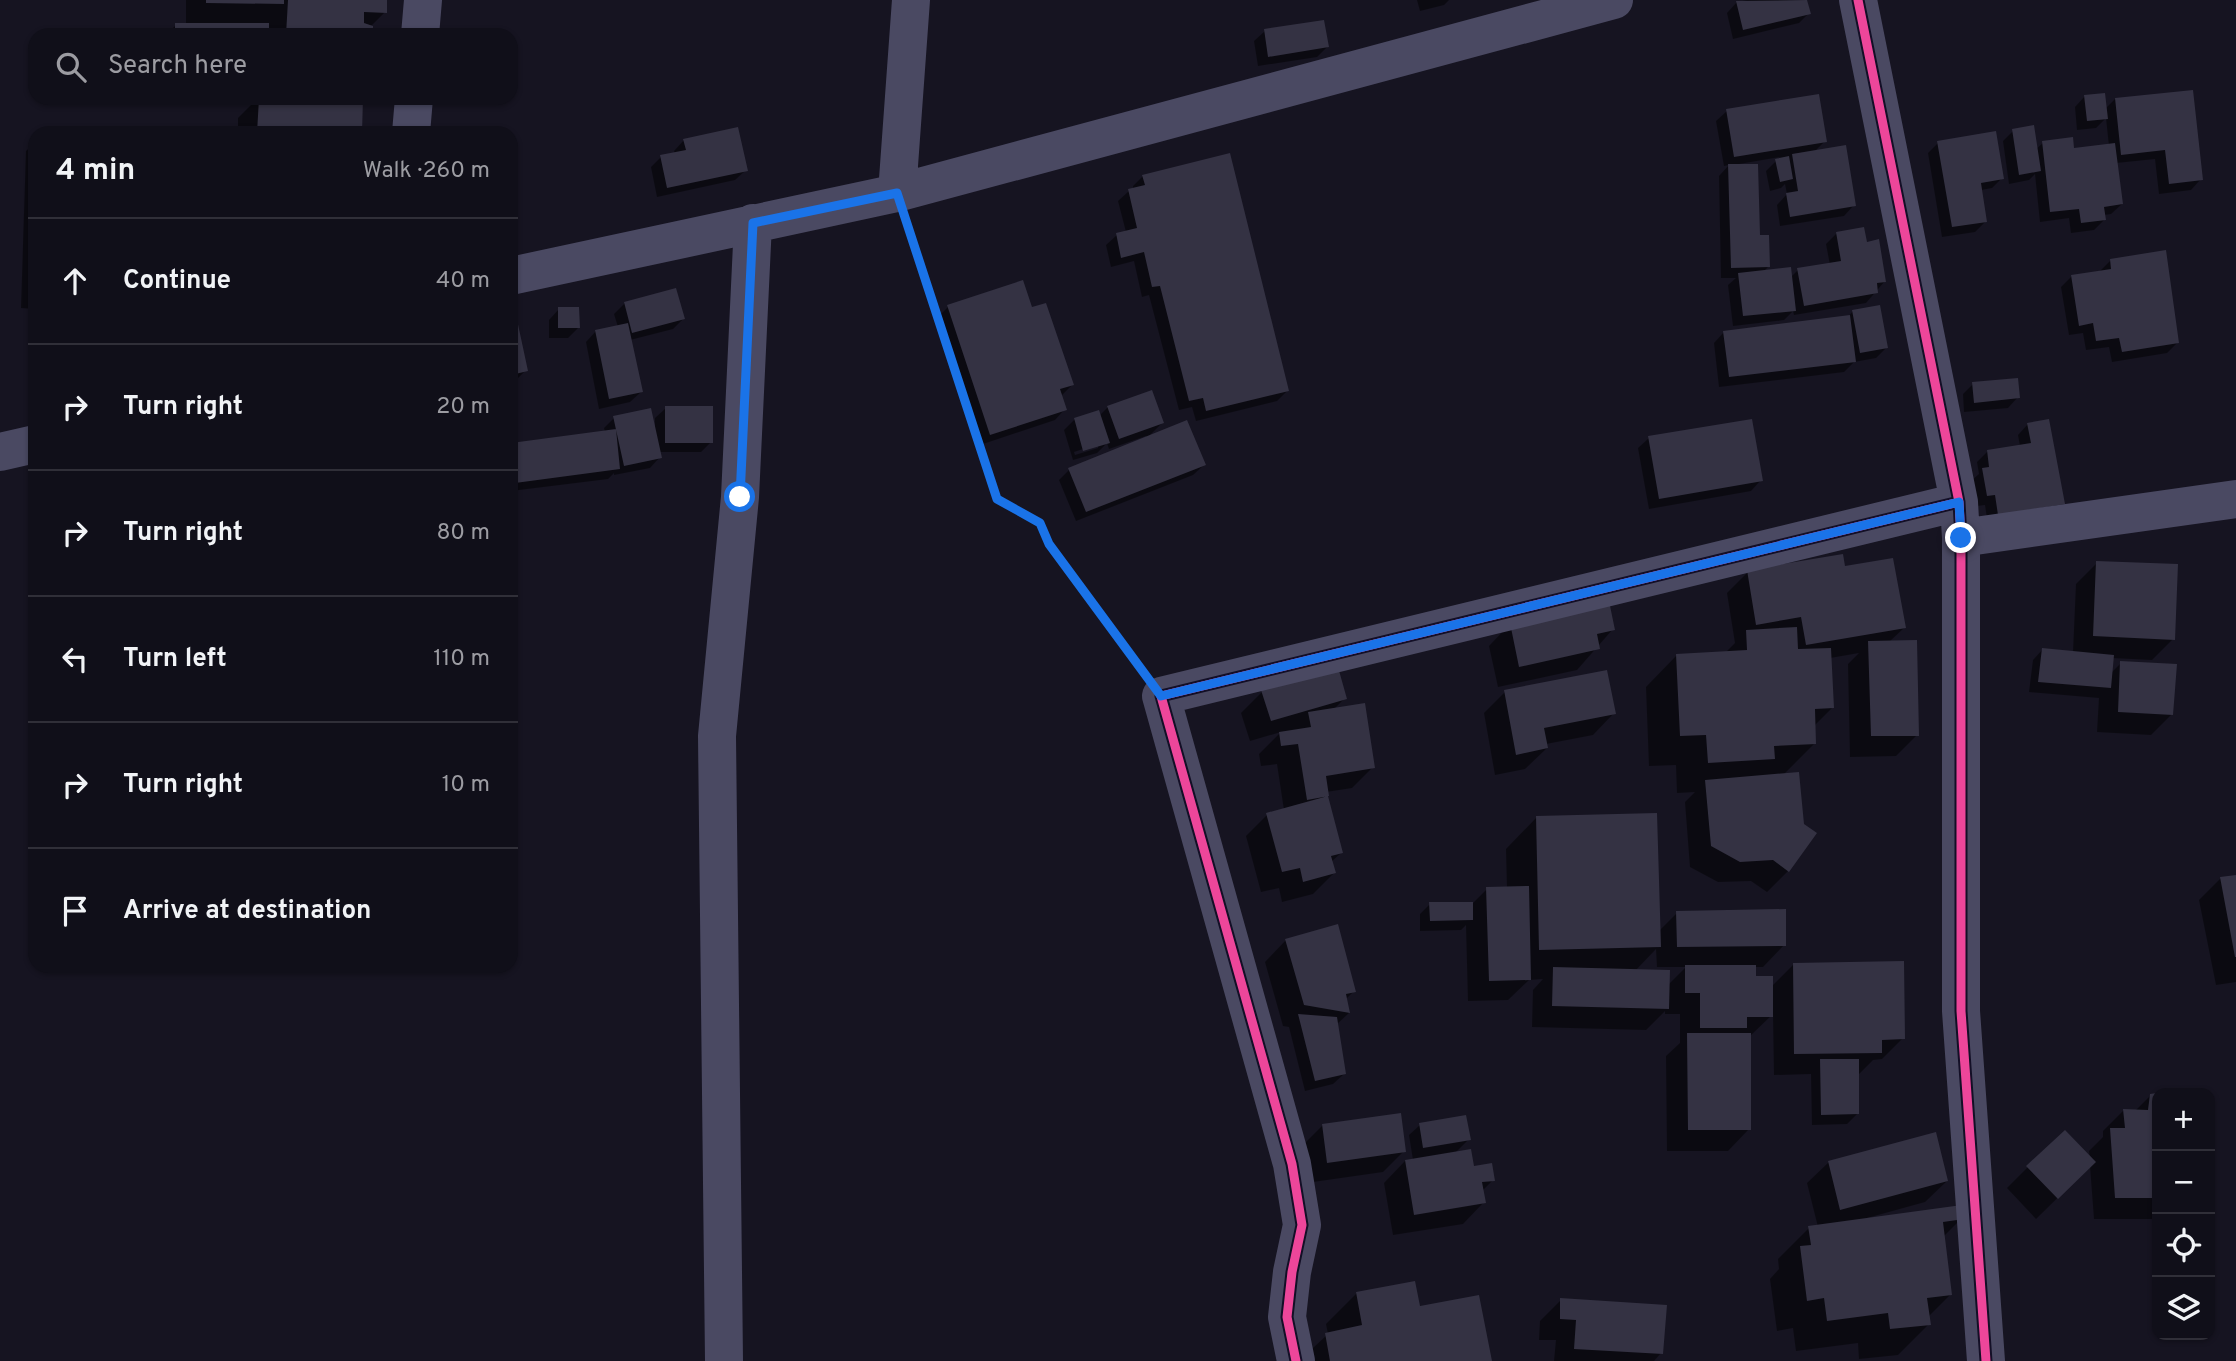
<!DOCTYPE html>
<html lang="en">
<head>
<meta charset="utf-8">
<style>
	:root { --surface:#100f19; --page:#1e1d26; --text:#f1f3f6; --muted:#9c9ca2; --line:#302f38 }
	body { margin:0; font-family:Overpass,sans-serif; background:var(--page); color:var(--text) }
	.controls { position:absolute; right:21px; bottom:21px; display:grid; overflow:hidden; border-radius:14px; box-shadow:0 2px 5px #0004 }
	.controls button { width:63px; height:63px; display:grid; place-items:center; padding:0; border:0; border-bottom:2px solid var(--line); background:var(--surface); color:var(--text); font:35px sans-serif }
	.stop { position:absolute; width:21px; height:21px; margin:-16px; border:5px solid #1a73e8; border-radius:50%; background:#fff }
	.stop.end { background:#1a73e8; border-color:#fff; box-shadow:0 2px 7px #0008 }
	.list { margin:0; padding:0; list-style:none }
	h2 { display:flex; justify-content:space-between; align-items:center; height:91px; margin:0; padding:0 28px; font-size:30px }
	h2 small { font-size:23px; font-weight:400; color:var(--muted) }
	.list li { display:grid; grid-template-columns:46px 1fr auto; gap:21px; align-items:center; box-sizing:border-box; height:126px; padding:0 28px; border-top:2px solid var(--line) }
	.list b { display:block; font-size:26px; white-space:nowrap }
	.list em { font-size:23px; font-style:normal; color:var(--muted) }
	.icon { flex:none; width:38px; height:38px; fill:none; stroke:currentColor; stroke-width:2; stroke-linecap:round; stroke-linejoin:round }
	.map { position:relative; flex:none; width:2236px; height:1361px; overflow:hidden }
	.search { position:absolute; background:var(--surface); box-shadow:0 2px 5px #0004; left:28px; top:28px; width:490px; height:77px; display:flex; align-items:center; gap:18px; box-sizing:border-box; padding:0 24px; border-radius:21px; color:var(--muted); font-size:26px }
	.panel { position:absolute; background:var(--surface); box-shadow:0 2px 5px #0004; left:28px; top:126px; width:490px; height:847px; border-radius:21px }
	.map>svg:first-child { display:block }
</style>
</head>
<body>
<div class="map">
<svg width="2236" height="1361" viewBox="0 0 2236 1361">
	<rect width="100%" height="100%" fill="#161421"/>
	<!-- shadow -->
	<path fill="#0007" fill-rule="evenodd" d="M 186,0 L 386,0 L 385,12 L 370,27 L 371,35 L 166,35 L 176,25 L 186,25 Z
		M 1417,0 L 1449,0 L 1444,5 L 1420,11 Z
		M 1747,0 L 1806,0 L 1809,13 L 1799,23 L 1733,39 L 1727,13 L 1737,2 Z
		M 1265,31 L 1327,47 L 1317,57 L 1258,66 L 1254,41 Z
		M 2085,96 L 2105,109 L 2115,99 L 2201,179 L 2191,190 L 2159,194 L 2155,159 L 2116,163 L 2122,204 L 2111,214 L 2104,215 L 2104,220 L 2094,230 L 2071,233 L 2069,218 L 2040,222 L 2035,174 L 2029,180 L 2009,184 L 2003,141 L 2013,131 L 2036,149 L 2043,143 L 2073,150 L 2109,146 L 2106,118 L 2096,128 L 2077,130 L 2075,107 Z
		M 258,98 L 299,98 L 360,133 L 238,133 L 238,118 Z
		M 1727,111 L 1825,141 L 1814,152 L 1854,205 L 1844,216 L 1780,226 L 1777,205 L 1787,194 L 1785,184 L 1781,188 L 1770,191 L 1766,171 L 1780,157 L 1739,164 L 1768,267 L 1763,272 L 1790,278 L 1798,270 L 1830,265 L 1826,244 L 1836,234 L 1865,244 L 1885,281 L 1866,303 L 1794,315 L 1793,311 L 1784,320 L 1733,326 L 1728,285 L 1736,278 L 1721,278 L 1719,176 L 1729,165 L 1724,166 L 1716,121 Z
		M 684,140 L 746,170 L 735,180 L 657,197 L 651,167 L 661,157 L 675,154 L 674,151 Z
		M 35,142 L 35,309 L 21,308 L 26,151 Z
		M 1938,143 L 2002,178 L 1992,188 L 1981,190 L 1986,221 L 1975,232 L 1942,237 L 1928,153 Z
		M 1143,176 L 1287,391 L 1277,401 L 1196,421 L 1192,407 L 1179,410 L 1149,295 L 1142,297 L 1134,261 L 1111,267 L 1106,245 L 1117,235 L 1126,232 L 1118,201 L 1129,191 L 1133,189 L 1133,186 Z
		M 2111,260 L 2177,343 L 2167,353 L 2112,362 L 2109,347 L 2086,350 L 2083,333 L 2069,335 L 2061,287 L 2072,276 L 2100,271 Z
		M 625,303 L 683,319 L 673,329 L 630,340 L 641,392 L 630,402 L 599,409 L 586,342 L 596,331 L 618,327 L 614,314 Z
		M 948,307 L 1030,310 L 1072,385 L 1061,396 L 1065,409 L 1055,420 L 980,445 L 938,317 Z
		M 559,309 L 578,328 L 568,338 L 549,338 L 549,320 Z
		M 1853,311 L 1886,348 L 1876,358 L 1854,362 L 1844,372 L 1719,387 L 1714,343 L 1724,332 L 1847,318 Z
		M 511,318 L 526,370 L 516,380 L 511,382 Z
		M 1973,384 L 2018,397 L 2008,408 L 1964,412 L 1963,394 Z
		M 1108,407 L 1162,423 L 1147,438 L 1204,465 L 1193,475 L 1076,521 L 1059,480 L 1069,470 L 1147,438 L 1146,436 L 1109,449 L 1107,443 L 1097,453 L 1073,460 L 1064,430 L 1075,419 L 1099,416 ZM 1098,444 L 1098,448 L 1075,455 L 1074,452 Z
		M 666,408 L 711,442 L 701,452 L 659,452 L 660,457 L 650,468 L 614,475 L 614,473 L 608,479 L 511,491 L 511,444 L 605,432 L 604,428 L 614,418 L 655,430 L 655,418 Z
		M 2028,424 L 2063,504 L 1988,525 L 1985,505 L 1977,506 L 1972,480 L 1979,474 L 1977,462 L 1987,452 L 2020,446 L 2018,435 Z
		M 1649,438 L 1761,480 L 1751,491 L 1649,509 L 1638,448 Z
		M 2097,563 L 2173,639 L 2152,660 L 2112,658 L 2110,674 L 2121,663 L 2172,714 L 2151,735 L 2097,732 L 2099,698 L 2029,692 L 2033,660 L 2043,649 L 2073,652 L 2076,584 Z
		M 1844,568 L 1904,628 L 1889,642 L 1917,735 L 1896,756 L 1850,757 L 1848,664 L 1859,653 L 1830,658 L 1832,708 L 1814,726 L 1815,743 L 1783,775 L 1788,871 L 1767,892 L 1751,881 L 1718,882 L 1690,867 L 1685,802 L 1695,792 L 1677,793 L 1676,765 L 1649,766 L 1646,687 L 1676,656 L 1725,653 L 1735,643 L 1727,593 L 1748,572 Z
		M 1510,624 L 1613,629 L 1577,670 L 1498,687 L 1489,646 Z
		M 1262,692 L 1345,698 L 1334,709 L 1373,767 L 1352,788 L 1326,792 L 1341,853 L 1331,862 L 1334,873 L 1313,894 L 1282,902 L 1279,888 L 1261,892 L 1246,836 L 1267,815 L 1284,810 L 1277,764 L 1261,766 L 1259,754 L 1281,732 L 1250,741 L 1241,713 Z
		M 1505,692 L 1614,713 L 1593,735 L 1546,744 L 1547,748 L 1525,769 L 1495,775 L 1484,713 Z
		M 1536,818 L 1659,931 L 1677,913 L 1784,945 L 1763,967 L 1754,967 L 1754,978 L 1771,987 L 1793,965 L 1903,1038 L 1882,1059 L 1873,1060 L 1859,1074 L 1858,1113 L 1847,1124 L 1812,1125 L 1811,1074 L 1774,1075 L 1773,1014 L 1749,1037 L 1749,1129 L 1728,1151 L 1667,1151 L 1666,1056 L 1680,1043 L 1680,1014 L 1665,1014 L 1665,1011 L 1646,1030 L 1532,1027 L 1533,990 L 1543,979 L 1529,980 L 1508,1000 L 1468,1001 L 1466,925 L 1461,930 L 1420,931 L 1420,914 L 1430,904 L 1472,904 L 1487,889 L 1507,888 L 1506,849 ZM 1656,949 L 1657,967 L 1686,967 L 1668,985 L 1635,971 Z
		M 2236,877 L 2236,982 L 2216,985 L 2199,900 L 2220,879 Z
		M 1286,940 L 1354,991 L 1345,1000 L 1349,1013 L 1336,1025 L 1344,1074 L 1333,1084 L 1305,1091 L 1289,1027 L 1283,1026 L 1265,962 Z
		M 2157,1095 L 2157,1219 L 2094,1219 L 2090,1166 L 2036,1219 L 2007,1188 L 2028,1167 L 2090,1158 L 2089,1151 L 2103,1137 L 2103,1131 L 2124,1110 L 2135,1111 L 2150,1096 Z
		M 1323,1125 L 1404,1151 L 1383,1172 L 1306,1183 L 1301,1147 Z
		M 1420,1125 L 1469,1139 L 1455,1153 L 1472,1168 L 1493,1180 L 1482,1191 L 1484,1202 L 1463,1224 L 1393,1235 L 1384,1183 L 1405,1161 L 1413,1160 L 1409,1135 Z
		M 1829,1162 L 1947,1181 L 1925,1202 L 1867,1218 L 1868,1220 L 1962,1218 L 1943,1237 L 1951,1294 L 1928,1317 L 1929,1324 L 1898,1355 L 1859,1359 L 1858,1343 L 1796,1351 L 1793,1328 L 1777,1331 L 1770,1279 L 1779,1269 L 1778,1259 L 1809,1228 L 1818,1227 L 1807,1183 Z
		M 1357,1293 L 1490,1361 L 1299,1361 L 1328,1334 L 1326,1324 Z
		M 1561,1300 L 1661,1353 L 1654,1361 L 1554,1361 L 1556,1340 L 1539,1340 L 1540,1321 Z"/>
	<!-- building -->
	<path fill="#343243" d="M 206,0 L 284,0 L 284,4 L 206,3 Z
		M 288,0 L 387,0 L 387,13 L 364,12 L 364,23 L 373,26 L 373,35 L 286,35 Z
		M 1807,0 L 1811,14 L 1743,30 L 1736,1 Z
		M 1324,20 L 1329,47 L 1268,57 L 1264,29 Z
		M 175,23 L 269,23 L 269,35 L 175,35 Z
		M 2193,90 L 2203,180 L 2169,184 L 2165,150 L 2121,155 L 2115,98 Z
		M 2105,93 L 2108,119 L 2087,121 L 2084,95 Z
		M 1819,94 L 1827,142 L 1734,157 L 1726,109 Z
		M 259,98 L 363,98 L 362,133 L 257,133 Z
		M 2034,125 L 2041,171 L 2019,175 L 2012,129 Z
		M 738,127 L 748,171 L 667,188 L 660,155 L 686,150 L 683,139 Z
		M 46,128 L 104,130 L 104,133 L 46,133 Z
		M 1996,131 L 2004,179 L 1981,183 L 1987,222 L 1952,227 L 1937,141 Z
		M 2073,137 L 2074,148 L 2115,143 L 2123,204 L 2104,207 L 2106,220 L 2081,223 L 2079,209 L 2050,212 L 2042,141 Z
		M 1846,145 L 1856,206 L 1790,217 L 1786,193 L 1798,191 L 1792,154 Z
		M 1230,153 L 1289,391 L 1206,411 L 1203,398 L 1189,401 L 1160,286 L 1152,287 L 1144,252 L 1121,258 L 1116,233 L 1137,228 L 1128,189 L 1145,185 L 1142,175 Z
		M 1789,156 L 1793,179 L 1780,182 L 1775,159 Z
		M 1728,164 L 1758,164 L 1760,235 L 1769,235 L 1770,267 L 1731,268 Z
		M 1864,227 L 1867,242 L 1879,239 L 1886,282 L 1877,283 L 1878,293 L 1804,306 L 1797,268 L 1841,261 L 1836,232 Z
		M 2166,250 L 2179,343 L 2122,352 L 2119,338 L 2096,341 L 2093,323 L 2079,326 L 2071,275 L 2111,269 L 2110,259 Z
		M 1791,267 L 1796,311 L 1743,316 L 1738,273 Z
		M 1023,280 L 1032,307 L 1046,303 L 1074,385 L 1060,389 L 1067,410 L 990,435 L 947,305 Z
		M 676,288 L 685,319 L 632,333 L 624,302 Z
		M 1880,305 L 1888,348 L 1860,353 L 1852,310 Z
		M 558,307 L 579,307 L 580,328 L 558,328 Z
		M 516,315 L 528,371 L 511,375 L 511,316 Z
		M 1850,315 L 1856,362 L 1729,377 L 1723,331 Z
		M 628,323 L 643,392 L 609,399 L 595,330 Z
		M 2018,378 L 2020,398 L 1974,403 L 1972,382 Z
		M 1152,390 L 1164,423 L 1119,439 L 1107,406 Z
		M 665,406 L 713,406 L 713,443 L 665,443 Z
		M 651,408 L 662,458 L 624,466 L 613,416 Z
		M 1099,410 L 1110,443 L 1083,451 L 1074,418 Z
		M 1752,419 L 1763,481 L 1659,499 L 1648,436 Z
		M 2049,419 L 2065,504 L 1998,515 L 1995,495 L 1987,496 L 1982,468 L 1989,467 L 1987,450 L 2031,443 L 2027,423 Z
		M 1187,420 L 1206,465 L 1086,512 L 1068,468 Z
		M 616,429 L 620,469 L 515,483 L 511,443 Z
		M 1843,554 L 1845,566 L 1893,558 L 1906,628 L 1806,645 L 1801,617 L 1756,625 L 1747,570 Z
		M 2096,561 L 2178,564 L 2175,640 L 2093,636 Z
		M 1609,601 L 1615,630 L 1597,634 L 1600,649 L 1519,667 L 1510,623 Z
		M 1797,627 L 1798,649 L 1831,648 L 1834,708 L 1815,709 L 1816,744 L 1774,746 L 1775,759 L 1708,763 L 1706,735 L 1680,736 L 1676,654 L 1747,650 L 1746,630 Z
		M 1917,640 L 1919,736 L 1871,736 L 1868,641 Z
		M 2042,648 L 2114,655 L 2111,688 L 2038,682 Z
		M 2120,661 L 2177,664 L 2173,715 L 2118,712 Z
		M 1338,667 L 1347,699 L 1271,721 L 1261,690 Z
		M 1607,670 L 1616,714 L 1544,728 L 1548,748 L 1516,755 L 1504,690 Z
		M 1365,703 L 1375,768 L 1326,776 L 1329,796 L 1307,800 L 1298,744 L 1281,746 L 1279,732 L 1311,727 L 1308,712 Z
		M 1799,772 L 1804,824 L 1817,833 L 1789,872 L 1773,860 L 1740,862 L 1711,846 L 1705,780 Z
		M 1328,796 L 1343,853 L 1331,856 L 1336,873 L 1303,882 L 1300,868 L 1282,872 L 1266,813 Z
		M 1657,813 L 1661,947 L 1539,950 L 1536,816 Z
		M 2236,875 L 2236,957 L 2235,957 L 2220,877 Z
		M 1529,886 L 1531,980 L 1489,981 L 1486,887 Z
		M 1429,902 L 1473,902 L 1473,920 L 1430,921 Z
		M 1786,909 L 1786,946 L 1677,947 L 1676,911 Z
		M 1338,924 L 1356,992 L 1346,994 L 1350,1013 L 1304,1005 L 1285,939 Z
		M 1904,961 L 1905,1039 L 1882,1040 L 1882,1053 L 1794,1054 L 1793,963 Z
		M 1685,965 L 1756,965 L 1756,976 L 1773,976 L 1773,1017 L 1747,1017 L 1747,1028 L 1700,1028 L 1700,993 L 1685,993 Z
		M 1553,967 L 1670,970 L 1669,1009 L 1552,1006 Z
		M 1298,1014 L 1337,1017 L 1346,1074 L 1315,1081 Z
		M 1687,1033 L 1751,1033 L 1751,1130 L 1688,1130 Z
		M 1820,1059 L 1859,1059 L 1859,1114 L 1821,1115 Z
		M 2157,1093 L 2157,1198 L 2115,1198 L 2110,1128 L 2125,1128 L 2123,1109 L 2148,1110 L 2150,1094 Z
		M 1401,1113 L 1406,1152 L 1327,1163 L 1322,1124 Z
		M 1466,1115 L 1471,1140 L 1423,1148 L 1419,1123 Z
		M 2065,1130 L 2096,1162 L 2058,1199 L 2026,1166 Z
		M 1936,1132 L 1948,1181 L 1840,1210 L 1828,1161 Z
		M 1471,1149 L 1474,1166 L 1492,1163 L 1495,1181 L 1482,1182 L 1486,1203 L 1414,1215 L 1405,1160 Z
		M 1962,1205 L 1964,1219 L 1943,1222 L 1952,1295 L 1927,1298 L 1931,1325 L 1890,1329 L 1888,1313 L 1827,1321 L 1824,1298 L 1807,1301 L 1800,1246 L 1811,1245 L 1808,1226 Z
		M 1415,1281 L 1420,1306 L 1479,1295 L 1492,1361 L 1330,1361 L 1325,1333 L 1362,1325 L 1356,1292 Z
		M 1560,1298 L 1667,1305 L 1663,1354 L 1574,1349 L 1576,1320 L 1560,1319 Z"/>
	<g fill="none" stroke-linecap="round" stroke-linejoin="round">
		<!-- path -->
		<path stroke="#44505f" stroke-width="4.5" stroke-dasharray="3.5 5" stroke-linecap="butt" d="M 911,235 L 997,499 L 1040,523 L 1049,544 L 1136,661"/>
		<!-- minor -->
		<path stroke="#4a4962" stroke-width="38" d="M 1858,0 L 1959,502 L 1961,538 L 1961,1011 L 1986,1361
			M 420,35 L 423,0
			M 411,133 L 414,98
			M 897,193 L 911,0
			M 511,276 L 897,193 L 1614,0
			M 0,452 L 35,444
			M 1961,538 L 2236,499
			M 724,1361 L 717,736 L 740,497 L 753,223
			M 1296,1361 L 1287,1317 L 1292,1272 L 1302,1225 L 1292,1164 L 1161,696 L 1959,502"/>
		<!-- cycleway casing -->
		<g stroke="#130f26" stroke-width="13">
			<path id="cycleway" d="M 1858,0 L 1959,502 L 1961,538 L 1961,1011 L 1986,1361
				M 1296,1361 L 1287,1317 L 1292,1272 L 1302,1225 L 1292,1164 L 1161,696 L 1959,502"/>
		</g>
		<!-- cycleway -->
		<use href="#cycleway" stroke="#ed469a" stroke-width="9"/>
	</g>
	<g fill="none" stroke-linecap="round" stroke-linejoin="round">
		<!-- route -->
		<path stroke="#1a73e8" stroke-width="9" d="M 740,497 L 753,223 L 897,193 L 997,499 L 1040,523 L 1049,544 L 1161,696 L 1959,502 L 1961,538"/>
	</g>
</svg>
<div class="controls">
<button>+</button>
<button>−</button>
<button><svg class="icon" aria-label="locate" viewBox="0 0 24 24"><circle cx="12" cy="12" r="6"/><path d="M12 2v4M12 18v4M2 12h4M18 12h4"/></svg></button>
<button><svg class="icon" aria-label="layers" viewBox="0 0 24 24"><path d="M12 4l9 5-9 5-9-5zM3 14l9 5 9-5"/></svg></button>
</div>
<div class="stop" style="left:740px;top:497px"></div>
<div class="stop end" style="left:1961px;top:538px"></div>
<div class="search"><svg class="icon" aria-label="search" viewBox="0 0 24 24"><circle cx="10" cy="10" r="6"/><path d="M15 15l6 6"/></svg>Search here</div>
<section class="panel">
<h2>4 min<small>Walk · 260 m</small></h2>
<ul class="list">
<li><svg class="icon" aria-label="ahead" viewBox="0 0 24 24"><path d="M12 20V5M6 11l6-6 6 6"/></svg><div><b>Continue</b></div><em>40 m</em></li>
<li><svg class="icon" aria-label="right" viewBox="0 0 24 24"><path d="M7 20v-9h11M14 6l5 5-5 5"/></svg><div><b>Turn right</b></div><em>20 m</em></li>
<li><svg class="icon" aria-label="right" viewBox="0 0 24 24"><path d="M7 20v-9h11M14 6l5 5-5 5"/></svg><div><b>Turn right</b></div><em>80 m</em></li>
<li><svg class="icon" aria-label="left" viewBox="0 0 24 24"><path d="M17 20v-9H6M10 6l-5 5 5 5"/></svg><div><b>Turn left</b></div><em>110 m</em></li>
<li><svg class="icon" aria-label="right" viewBox="0 0 24 24"><path d="M7 20v-9h11M14 6l5 5-5 5"/></svg><div><b>Turn right</b></div><em>10 m</em></li>
<li><svg class="icon" aria-label="arrive" viewBox="0 0 24 24"><path d="M6 21V4h12l-3 4 3 4H6"/></svg><div><b>Arrive at destination</b></div></li>
</ul>
</section>
</div>
</body>
</html>
